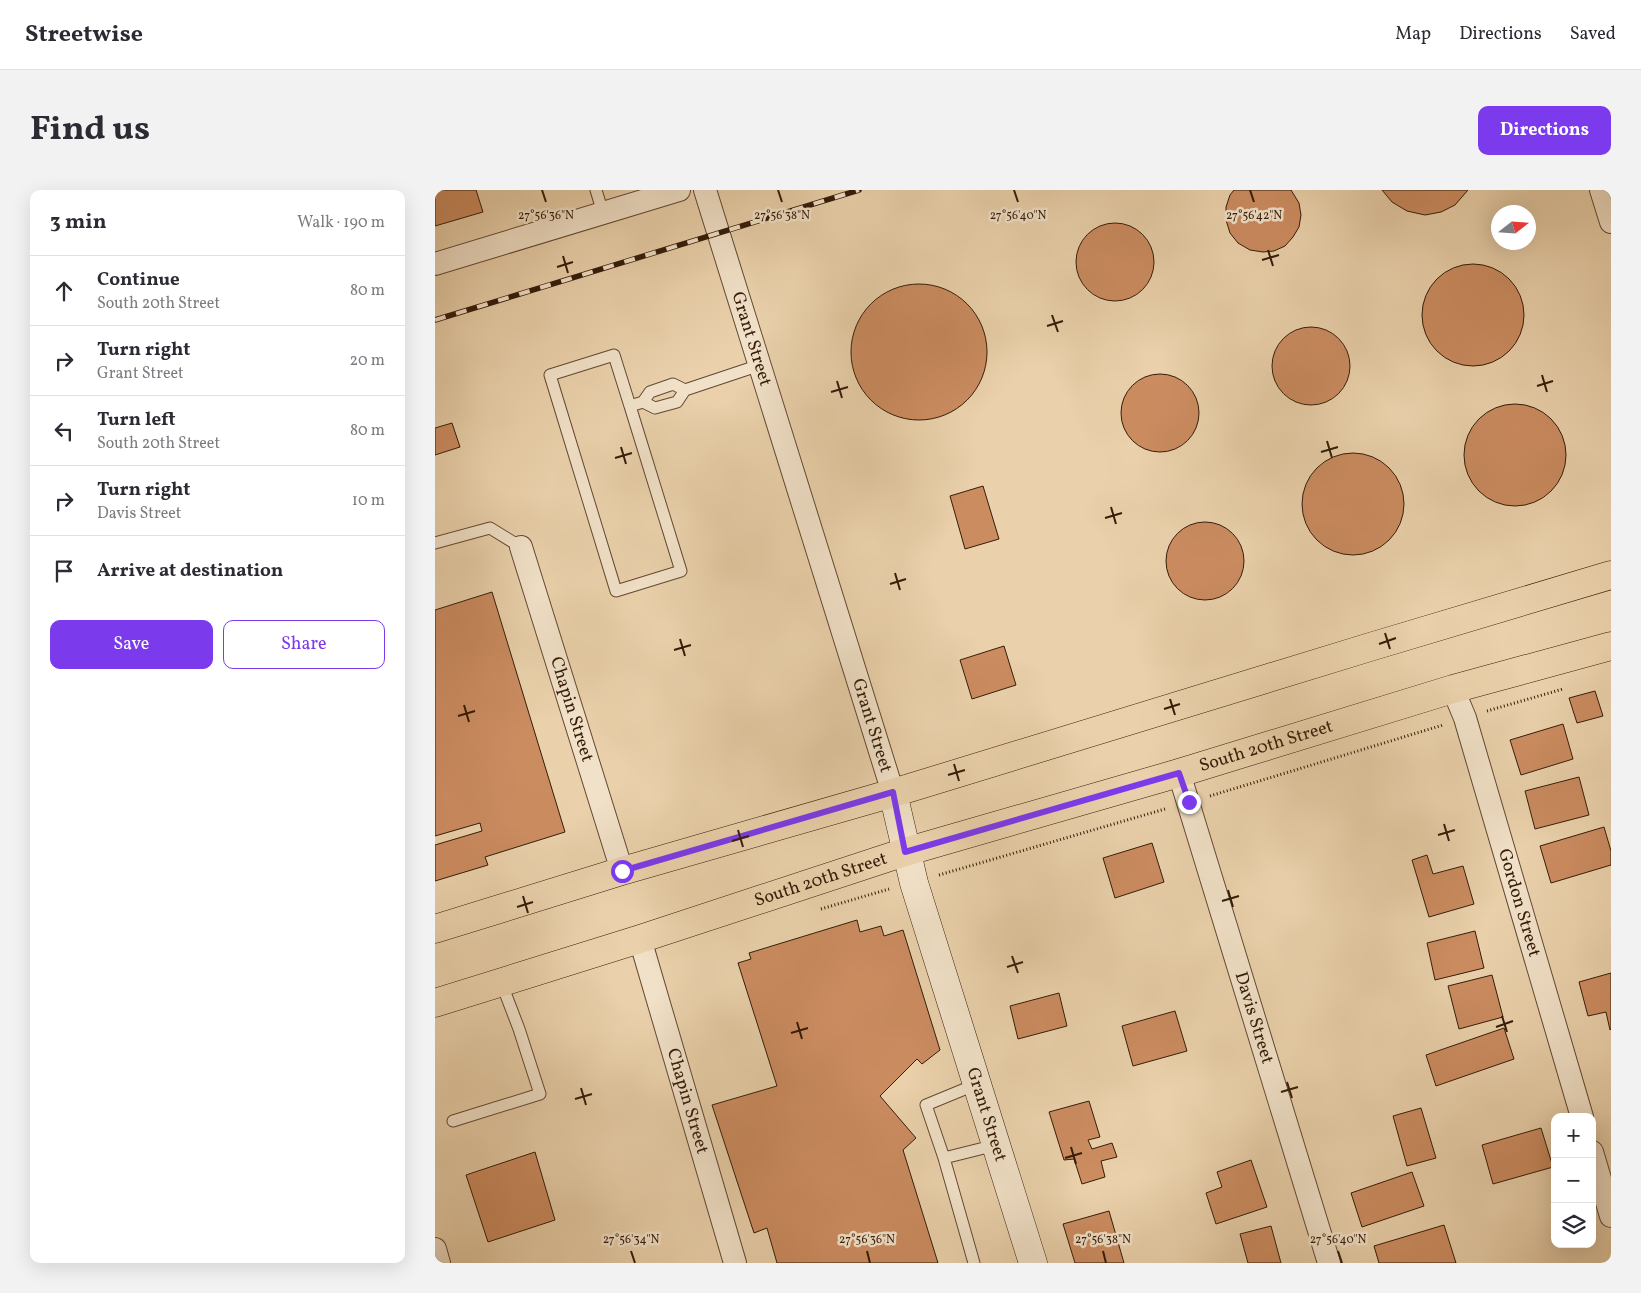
<!DOCTYPE html>
<html lang="en">
<head>
<meta charset="utf-8">
<style>
	:root { --surface:#fff; --page:#f2f2f3; --text:#2b2b33; --muted:#7c7c81; --line:#e1e1e2; --accent:#7c3aed }
	body { margin:0; font-family:Vollkorn,serif; background:var(--page); color:var(--text) }
	.controls { position:absolute; right:15px; bottom:15px; display:grid; overflow:hidden; border-radius:10px; box-shadow:0 5px 20px #0002 }
	.controls button { width:45px; height:45px; display:grid; place-items:center; padding:0; border:0; border-bottom:1px solid var(--line); background:var(--surface); color:var(--text); font:25px sans-serif }
	.compass { position:absolute; left:1056px; top:15px; width:45px; height:45px; border-radius:50%; background:var(--surface); box-shadow:0 5px 20px #0002; rotate:73deg }
	.stop { position:absolute; width:15px; height:15px; margin:-11px; border:4px solid #7c3aed; border-radius:50%; background:#fff }
	.stop.end { background:#7c3aed; border-color:#fff; box-shadow:0 1px 5px #0008 }
	.list { margin:0; padding:0; list-style:none }
	h2 { display:flex; justify-content:space-between; align-items:center; height:65px; margin:0; padding:0 20px; font-size:21px }
	h2 small { font-size:16px; font-weight:400; color:var(--muted) }
	.list li { display:grid; grid-template-columns:32px 1fr auto; gap:15px; align-items:center; box-sizing:border-box; height:70px; padding:0 20px; border-top:1px solid var(--line) }
	.list b { display:block; font-size:19px; white-space:nowrap }
	.list p { margin:0; font-size:16px; white-space:nowrap; color:var(--muted) }
	.list em { font-size:16px; font-style:normal; color:var(--muted) }
	.actions { display:flex; gap:10px; padding:15px 20px }
	.actions a { flex:1; padding:11px 0; border:1px solid var(--accent); border-radius:10px; text-align:center; font-size:18px; color:var(--accent) }
	.actions .main { background:var(--accent); color:#fff }
	.icon { flex:none; width:28px; height:28px; fill:none; stroke:currentColor; stroke-width:2; stroke-linecap:round; stroke-linejoin:round }
	.map { position:relative; flex:none; width:1176px; height:1073px; overflow:hidden; border-radius:10px }
	header { display:flex; align-items:center; gap:30px; box-sizing:border-box; height:70px; padding:0 25px; background:var(--surface); border-bottom:1px solid var(--line) }
	header strong { font-size:24px }
	nav { display:flex; gap:28px; margin-inline-start:auto; font-size:18px }
	.intro { display:flex; align-items:center; justify-content:space-between; box-sizing:border-box; height:120px; padding:0 30px }
	h1 { margin:0; font-size:35px }
	.button { padding:12px 22px; border-radius:10px; background:var(--accent); color:#fff; font-size:18px; font-weight:700 }
	main { display:flex; gap:30px; padding:0 30px }
	aside { flex:1; background:var(--surface); border-radius:10px; box-shadow:0 5px 20px #0002 }
	.map>svg:first-child { display:block }
</style>
</head>
<body>
<header>
<strong>Streetwise</strong>
<nav><a>Map</a><a>Directions</a><a>Saved</a></nav>
</header>
<div class="intro"><h1>Find us</h1><a class="button">Directions</a></div>
<main>
<aside>
<h2>3 min<small>Walk · 190 m</small></h2>
<ul class="list">
<li><svg class="icon" aria-label="ahead" viewBox="0 0 24 24"><path d="M12 20V5M6 11l6-6 6 6"/></svg><div><b>Continue</b><p>South 20th Street</p></div><em>80 m</em></li>
<li><svg class="icon" aria-label="right" viewBox="0 0 24 24"><path d="M7 20v-9h11M14 6l5 5-5 5"/></svg><div><b>Turn right</b><p>Grant Street</p></div><em>20 m</em></li>
<li><svg class="icon" aria-label="left" viewBox="0 0 24 24"><path d="M17 20v-9H6M10 6l-5 5 5 5"/></svg><div><b>Turn left</b><p>South 20th Street</p></div><em>80 m</em></li>
<li><svg class="icon" aria-label="right" viewBox="0 0 24 24"><path d="M7 20v-9h11M14 6l5 5-5 5"/></svg><div><b>Turn right</b><p>Davis Street</p></div><em>10 m</em></li>
<li><svg class="icon" aria-label="arrive" viewBox="0 0 24 24"><path d="M6 21V4h12l-3 4 3 4H6"/></svg><div><b>Arrive at destination</b></div></li>
</ul>
<div class="actions"><a class="main">Save</a><a>Share</a></div>
</aside>
<div class="map">
<svg width="1176" height="1073" viewBox="0 0 1176 1073">
	<rect width="100%" height="100%" fill="#ead1ab"/>
	<filter id="stains"><feTurbulence type="fractalNoise" baseFrequency=".004" numOctaves="4"/><feColorMatrix values="0 0 0 0 .2 0 0 0 0 .09 0 0 0 0 .02 0 0 0 .5 -.17"/></filter>
	<radialGradient id="worn" r=".72"><stop offset=".6" stop-color="#630" stop-opacity="0"/><stop offset="1" stop-color="#630" stop-opacity=".3"/></radialGradient>
	<!-- building -->
	<path fill="#cb8c60" stroke="#341c09" d="M 0,0 L 41,0 L 48,22 L 0,36 Z
		M 799,0 L 856,0 L 864,13 L 866,25 L 864,37 L 858,47 L 850,56 L 839,61 L 828,62 L 815,60 L 803,53 L 795,43 L 791,30 L 791,17 L 795,5 Z
		M 947,0 L 1033,0 L 1020,15 L 1006,22 L 990,25 L 972,21 L 957,12 Z
		M641 72a39 39 0 1 1 78 0a39 39 0 1 1-78 0Z
		M987 125a51 51 0 1 1 102 0a51 51 0 1 1-102 0Z
		M416 162a68 68 0 1 1 136 0a68 68 0 1 1-136 0Z
		M837 176a39 39 0 1 1 78 0a39 39 0 1 1-78 0Z
		M686 223a39 39 0 1 1 78 0a39 39 0 1 1-78 0Z
		M1029 265a51 51 0 1 1 102 0a51 51 0 1 1-102 0Z
		M 17,233 L 25,257 L 0,265 L 0,238 Z
		M867 314a51 51 0 1 1 102 0a51 51 0 1 1-102 0Z
		M 548,296 L 564,349 L 530,359 L 515,306 Z
		M731 371a39 39 0 1 1 78 0a39 39 0 1 1-78 0Z
		M 57,402 L 130,642 L 50,667 L 53,675 L 0,691 L 0,655 L 47,641 L 45,633 L 0,646 L 0,420 Z
		M 569,456 L 581,495 L 537,509 L 525,470 Z
		M 1160,501 L 1168,526 L 1142,533 L 1134,508 Z
		M 1128,534 L 1138,569 L 1086,585 L 1075,550 Z
		M 1144,587 L 1154,625 L 1100,639 L 1090,601 Z
		M 1169,637 L 1176,661 L 1176,675 L 1116,693 L 1105,656 Z
		M 717,653 L 729,692 L 680,708 L 668,668 Z
		M 992,665 L 998,684 L 1028,676 L 1039,714 L 994,727 L 977,670 Z
		M 422,730 L 425,742 L 446,736 L 449,746 L 468,740 L 505,860 L 487,874 L 482,869 L 445,906 L 481,948 L 468,960 L 503,1073 L 342,1073 L 332,1038 L 319,1043 L 277,915 L 342,896 L 303,773 L 316,769 L 314,763 Z
		M 1040,741 L 1049,778 L 1000,790 L 992,753 Z
		M 1176,783 L 1176,839 L 1175,840 L 1171,822 L 1153,826 L 1144,792 Z
		M 1057,785 L 1068,827 L 1024,839 L 1013,796 Z
		M 624,803 L 632,836 L 583,849 L 575,816 Z
		M 740,821 L 752,861 L 698,876 L 687,836 Z
		M 1069,838 L 1079,869 L 1001,896 L 991,865 Z
		M 654,911 L 665,947 L 653,950 L 657,959 L 677,953 L 682,967 L 666,971 L 670,987 L 647,994 L 639,969 L 629,970 L 614,922 Z
		M 986,918 L 1001,968 L 972,976 L 958,926 Z
		M 1106,938 L 1118,977 L 1058,994 L 1047,955 Z
		M 100,962 L 120,1030 L 53,1052 L 31,985 Z
		M 816,970 L 832,1017 L 781,1034 L 771,1003 L 787,997 L 782,982 Z
		M 977,982 L 989,1016 L 927,1037 L 916,1003 Z
		M 674,1021 L 689,1073 L 640,1073 L 628,1034 Z
		M 1009,1035 L 1021,1073 L 944,1073 L 939,1056 Z
		M 836,1036 L 846,1073 L 813,1073 L 805,1044 Z"/>
	<g fill="none" stroke-linecap="round" stroke-linejoin="round">
		<!-- lane casing -->
		<g stroke="#624932" stroke-width="13">
			<path id="lane" d="M 161,0 L 168,23
				M 208,212 L 220,218 L 242,212 L 250,200 L 325,175
				M 195,216 L 179,165 L 115,185 L 181,401 L 246,381 L 195,216 L 208,212 L 215,202 L 238,194 L 250,200
				M 0,353 L 55,338 L 86,357
				M 542,894 L 491,915 L 509,968 L 561,955
				M 18,931 L 105,904 L 84,839 L 66,792
				M 509,968 L 539,1073"/>
		</g>
		<!-- street casing -->
		<g stroke="#624932" stroke-width="24">
			<g id="street">
				<path id="s1" d="M 270,0 L 458,603"/>
				<path d="M 1166,0 L 1176,32"/>
				<path d="M 0,74 L 244,0"/>
				<path id="s2" d="M 86,357 L 187,681"/>
				<path id="s3" d="M 1018,499 L 1030,528 L 1147,927"/>
				<path id="s4" d="M 744,583 L 894,1073"/>
				<path id="s5" d="M 205,749 L 300,1073"/>
				<path d="M 1157,962 L 1176,1026"/>
				<path d="M 0,1059 L 4,1073"/>
			</g>
		</g>
		<!-- secondary casing -->
		<g stroke="#341c09" stroke-width="29">
			<g id="secondary">
				<path id="s6" d="M 458,603 L 479,693 L 598,1073"/>
			</g>
		</g>
		<!-- primary casing -->
		<g stroke="#341c09" stroke-width="29">
			<g id="primary">
				<path d="M 0,739 L 187,681 L 458,603 L 935,457 L 1176,385"/>
				<path id="s7" d="M 0,813 L 205,749 L 470,662 L 744,583 L 1018,499 L 1176,456"/>
			</g>
		</g>
		<!-- path -->
		<path stroke="#341c09" stroke-width="3" stroke-dasharray="1 2.5" stroke-linecap="butt" d="M 1052,521 L 1128,499
			M 775,606 L 1008,535
			M 504,685 L 730,619
			M 386,719 L 454,699"/>
		<!-- lane -->
		<use href="#lane" stroke="#f1e1c8" stroke-width="11"/>
		<!-- street -->
		<use href="#street" stroke="#f1e1c8" stroke-width="22"/>
		<!-- secondary -->
		<use href="#secondary" stroke="#f1e1c8" stroke-width="28"/>
		<!-- primary -->
		<use href="#primary" stroke="#ead1ab" stroke-width="28"/>
		<!-- rail casing -->
		<g stroke="#341c09" stroke-width="5.5">
			<path id="rail" d="M 0,130 L 424,0"/>
		</g>
		<!-- rail -->
		<use href="#rail" stroke="#f1e1c8" stroke-width="4" stroke-dasharray="11" stroke-linecap="butt"/>
	</g>
	<g fill="none" stroke-linecap="round" stroke-linejoin="round">
		<!-- route -->
		<path stroke="#7c3aed" stroke-width="6" d="M 187,681 L 458,602 L 470,662 L 744,583 L 754,612"/>
	</g>
	<!-- ticks -->
	<path fill="none" stroke="#341c09" stroke-width="2" d="M 107,0 L 111,12M 343,0 L 347,12M 579,0 L 583,12M 815,0 L 819,12M 833,60 L 838,76M 128,66 L 133,83M 827,70 L 844,65M 122,77 L 138,72M 617,125 L 623,142M 612,136 L 628,131M 1107,185 L 1112,202M 402,191 L 407,208M 1102,196 L 1118,191M 396,202 L 413,197M 892,251 L 897,268M 186,257 L 191,274M 886,262 L 903,257M 180,268 L 197,263M 676,317 L 681,334M 670,328 L 687,323M 460,383 L 465,400M 455,394 L 471,389M 950,443 L 955,459M 245,449 L 250,466M 944,454 L 961,448M 239,460 L 256,455M 735,509 L 740,525M 29,515 L 34,532M 729,519 L 745,514M 23,526 L 40,521M 519,574 L 524,591M 513,585 L 530,580M 1009,634 L 1014,651M 303,640 L 308,657M 1003,645 L 1020,640M 297,651 L 314,646M 793,700 L 798,717M 88,706 L 93,723M 787,711 L 804,706M 82,717 L 98,712M 577,766 L 583,783M 572,777 L 588,772M 1067,826 L 1072,842M 362,832 L 367,849M 1061,837 L 1078,831M 356,843 L 373,838M 852,892 L 857,908M 146,898 L 151,915M 846,902 L 863,897M 140,909 L 157,904M 636,957 L 641,974M 630,968 L 647,963M 196,1061 L 200,1073M 432,1061 L 435,1073M 668,1061 L 671,1073M 903,1061 L 907,1073"/>
	<g text-anchor="middle" dominant-baseline="central" stroke-width="5" stroke-linejoin="round" paint-order="stroke">
		<!-- street labels -->
		<g font-size="18" fill="#341c09" stroke="#f1e1c8">
			<text stroke="none"><textPath href="#s1" startOffset="156">Grant Street</textPath></text>
			<text stroke="none"><textPath href="#s2" startOffset="170">Chapin Street</textPath></text>
			<text stroke="none"><textPath href="#s1" startOffset="561">Grant Street</textPath></text>
			<text stroke="none"><textPath href="#s7" startOffset="870">South 20th Street</textPath></text>
			<text stroke="none"><textPath href="#s7" startOffset="405">South 20th Street</textPath></text>
			<text stroke="none"><textPath href="#s3" startOffset="224">Gordon Street</textPath></text>
			<text stroke="none"><textPath href="#s4" startOffset="256">Davis Street</textPath></text>
			<text stroke="none"><textPath href="#s5" startOffset="169">Chapin Street</textPath></text>
			<text stroke="none"><textPath href="#s6" startOffset="335">Grant Street</textPath></text>
		</g>
	</g>
	<g font-size="12" text-anchor="middle" fill="#341c09" stroke="#f1e1c8" stroke-width="5" stroke-linejoin="round" paint-order="stroke">
		<text x="111" y="29">27°56'36"N</text>
		<text x="347" y="29">27°56'38"N</text>
		<text x="583" y="29">27°56'40"N</text>
		<text x="819" y="29">27°56'42"N</text>
		<text x="196" y="1053">27°56'34"N</text>
		<text x="432" y="1053">27°56'36"N</text>
		<text x="668" y="1053">27°56'38"N</text>
		<text x="903" y="1053">27°56'40"N</text>
	</g>
	<rect width="100%" height="100%" filter="url(#stains)"/>
	<rect width="100%" height="100%" fill="url(#worn)"/>
</svg>
<div class="controls">
<button>+</button>
<button>−</button>
<button><svg class="icon" aria-label="layers" viewBox="0 0 24 24"><path d="M12 4l9 5-9 5-9-5zM3 14l9 5 9-5"/></svg></button>
</div>
<svg class="compass" viewBox="-18 -18 36 36"><path d="M0-13l5 13h-10z" fill="#e53935"/><path d="M0 13l5-13h-10z" fill="#7c7c81"/></svg>
<div class="stop" style="left:187px;top:681px"></div>
<div class="stop end" style="left:754px;top:612px"></div>
</div>
</main>
</body>
</html>
